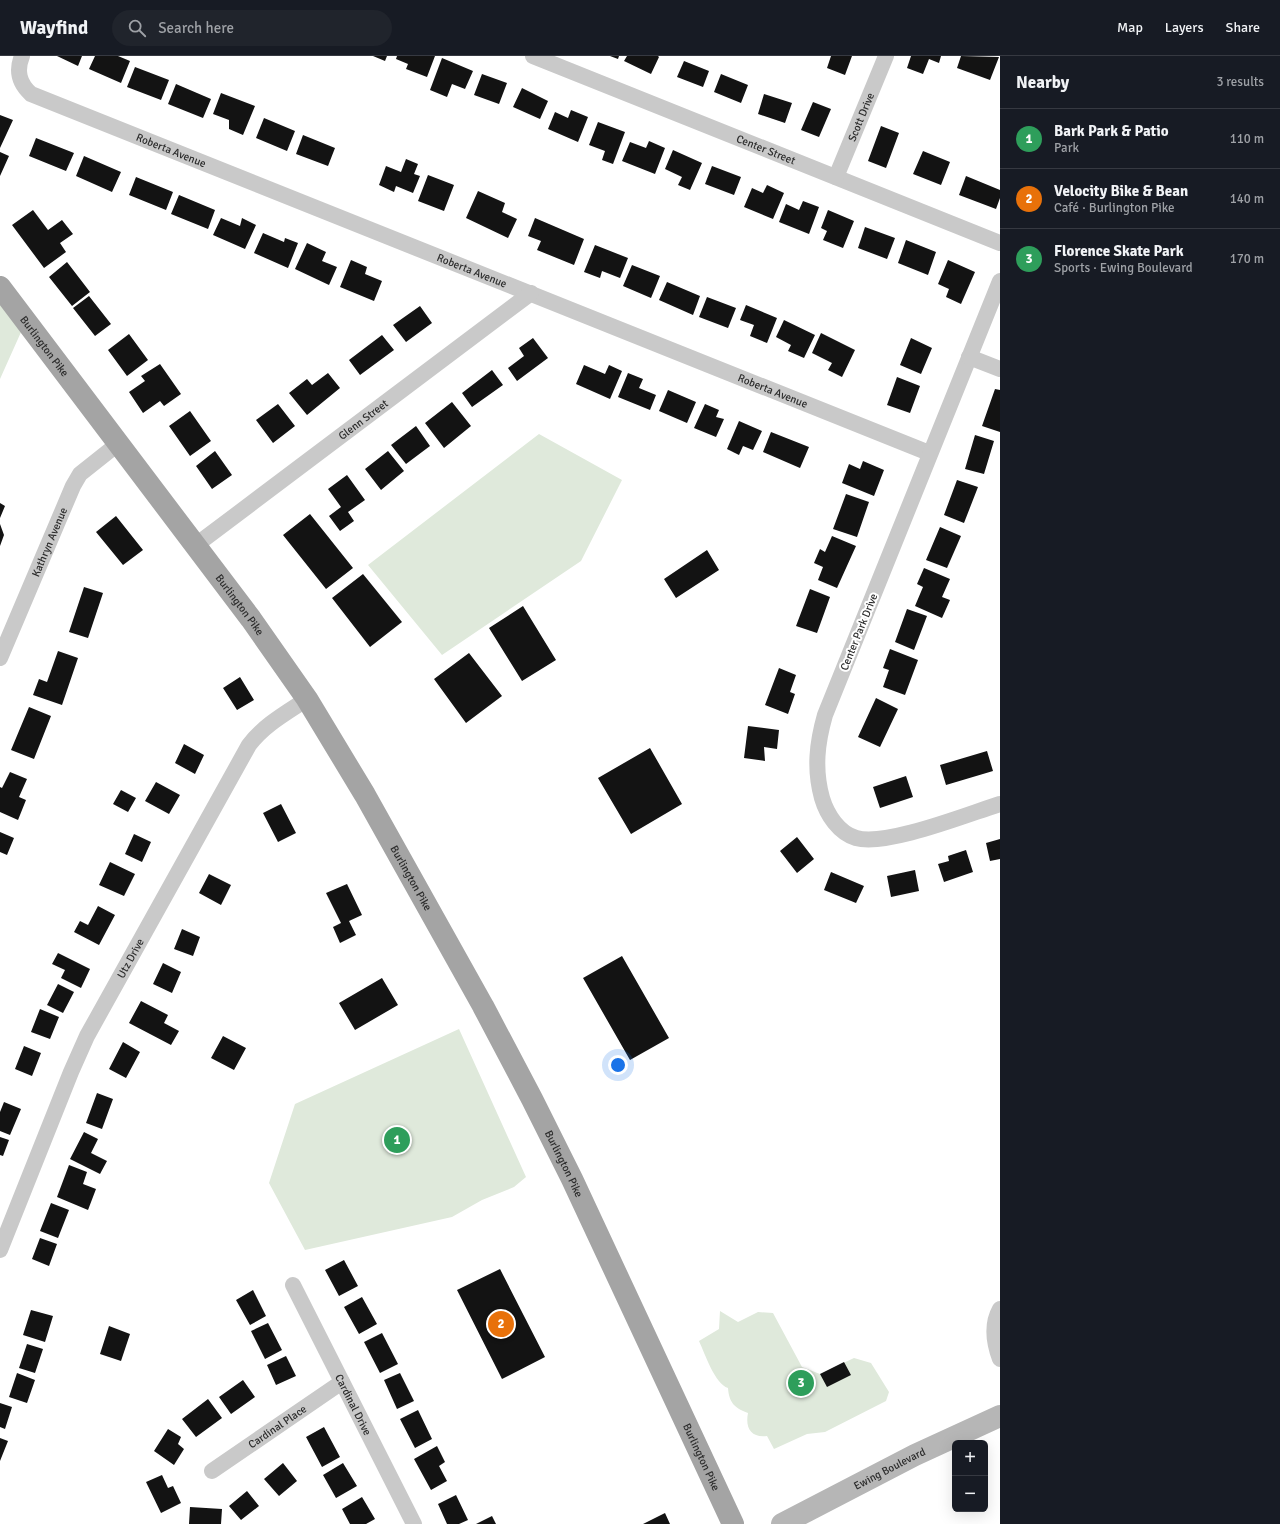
<!DOCTYPE html>
<html lang="en">
<head>
<meta charset="utf-8">
<style>
	:root { --surface:#171b24; --page:#20242c; --text:#f1f3f6; --muted:#9ea1a6; --line:#363941; --accent:#d35e3f }
	body { margin:0; font-family:Signika,sans-serif; background:var(--page); color:var(--text) }
	.controls { position:absolute; right:12px; bottom:12px; display:grid; overflow:hidden; border-radius:6px; box-shadow:0 4px 16px #0002 }
	.controls button { width:36px; height:36px; display:grid; place-items:center; padding:0; border:0; border-bottom:1px solid var(--line); background:var(--surface); color:var(--text); font:20px sans-serif }
	.you { position:absolute; left:618px; top:1009px; width:14px; height:14px; margin:-10px; border:3px solid #fff; border-radius:50%; background:#1a73e8; box-shadow:0 0 0 6px #1a73e833 }
	.badge { display:grid; place-items:center; width:26px; height:26px; border-radius:50%; background:var(--accent); color:#fff; font-size:13px; font-weight:700 }
	.pin { position:absolute; translate:-50% -50%; border:2px solid #fff; box-shadow:0 1px 4px #0006 }
	.list { margin:0; padding:0; list-style:none }
	h2 { display:flex; justify-content:space-between; align-items:center; height:52px; margin:0; padding:0 16px; font-size:17px }
	h2 small { font-size:13px; font-weight:400; color:var(--muted) }
	.list li { display:grid; grid-template-columns:26px 1fr auto; gap:12px; align-items:center; box-sizing:border-box; height:60px; padding:0 16px; border-top:1px solid var(--line) }
	.list b { display:block; font-size:15px; white-space:nowrap }
	.list p { margin:0; font-size:13px; white-space:nowrap; color:var(--muted) }
	.list em { font-size:13px; font-style:normal; color:var(--muted) }
	.icon { flex:none; width:22px; height:22px; fill:none; stroke:currentColor; stroke-width:2; stroke-linecap:round; stroke-linejoin:round }
	.map { position:relative; flex:none; width:1000px; height:1468px; overflow:hidden }
	header { display:flex; align-items:center; gap:24px; box-sizing:border-box; height:56px; padding:0 20px; background:var(--surface); border-bottom:1px solid var(--line) }
	header strong { font-size:19px }
	nav { display:flex; gap:22px; margin-inline-start:auto; font-size:14px }
	.search { width:280px; height:36px; background:var(--page); display:flex; align-items:center; gap:10px; box-sizing:border-box; padding:0 14px; border-radius:22px; color:var(--muted); font-size:15px }
	main { display:flex }
	aside { flex:1; background:var(--surface) }
	.map>svg:first-child { display:block }
</style>
</head>
<body>
<header>
<strong>Wayfind</strong>
<div class="search"><svg class="icon" aria-label="search" viewBox="0 0 24 24"><circle cx="10" cy="10" r="6"/><path d="M15 15l6 6"/></svg>Search here</div>
<nav><a>Map</a><a>Layers</a><a>Share</a></nav>
</header>
<main>
<div class="map">
<svg width="1000" height="1468" viewBox="0 0 1000 1468">
	<rect width="100%" height="100%" fill="#fff"/>
	<!-- green -->
	<path fill="#dfe9db" d="M 0,231 L 26,265 L 0,323 Z
		M 539,378 L 622,424 L 581,505 L 442,599 L 368,509 Z
		M 459,973 L 526,1121 L 514,1131 L 482,1144 L 452,1161 L 305,1194 L 269,1127 L 295,1048 Z
		M 720,1255 L 738,1266 L 758,1256 L 773,1257 L 802,1311 L 820,1318 L 854,1302 L 871,1307 L 889,1336 L 886,1345 L 825,1376 L 807,1378 L 774,1393 L 767,1380 C 751,1382 745,1372 748,1357 C 734,1352 729,1346 728,1332 C 715,1328 705,1298 699,1285 L 719,1273 Z"/>
	<!-- building -->
	<path fill="#131313" d="M 57,0 L 82,0 L 78,10 Z
		M 95,0 L 118,0 L 130,5 L 121,27 L 89,13 Z
		M 373,0 L 387,0 L 385,5 Z
		M 397,0 L 435,0 L 427,21 L 406,13 L 408,8 L 396,3 Z
		M 610,0 L 619,0 L 618,3 Z
		M 627,0 L 658,0 L 659,1 L 651,18 L 624,5 Z
		M 831,0 L 852,0 L 845,19 L 827,12 Z
		M 911,0 L 941,0 L 939,7 L 929,3 L 923,18 L 907,12 Z
		M 961,0 L 999,1 L 990,24 L 957,12 Z
		M 442,2 L 473,15 L 465,33 L 452,28 L 447,41 L 430,34 Z
		M 684,5 L 709,15 L 703,31 L 677,21 Z
		M 135,11 L 169,24 L 161,44 L 127,31 Z
		M 482,18 L 507,27 L 499,48 L 474,39 Z
		M 721,18 L 748,29 L 741,47 L 714,36 Z
		M 176,28 L 211,43 L 203,62 L 168,48 Z
		M 522,32 L 548,45 L 540,63 L 513,51 Z
		M 221,37 L 255,50 L 243,79 L 229,73 L 229,64 L 213,58 Z
		M 764,38 L 792,47 L 785,67 L 758,58 Z
		M 813,46 L 831,53 L 819,81 L 801,74 Z
		M 571,54 L 588,61 L 578,86 L 548,73 L 555,56 L 568,62 Z
		M 0,59 L 13,64 L 0,92 Z
		M 264,62 L 295,75 L 287,95 L 256,82 Z
		M 598,66 L 625,76 L 613,108 L 602,104 L 605,95 L 589,89 Z
		M 881,70 L 899,77 L 886,112 L 868,105 Z
		M 303,79 L 335,92 L 328,110 L 296,98 Z
		M 36,82 L 74,97 L 66,115 L 29,100 Z
		M 649,85 L 665,92 L 655,118 L 622,105 L 630,86 L 646,92 Z
		M 673,94 L 702,107 L 690,134 L 678,129 L 682,121 L 665,113 Z
		M 923,95 L 950,106 L 941,129 L 913,118 Z
		M 0,96 L 9,100 L 0,120 Z
		M 84,100 L 121,116 L 112,136 L 76,120 Z
		M 406,103 L 418,108 L 414,118 L 420,120 L 413,137 L 396,130 L 394,136 L 379,129 L 386,110 L 401,116 Z
		M 712,110 L 741,121 L 734,139 L 705,128 Z
		M 428,119 L 454,129 L 444,155 L 418,145 Z
		M 966,120 L 1000,134 L 1000,142 L 996,153 L 959,139 Z
		M 136,121 L 173,136 L 166,154 L 129,139 Z
		M 767,129 L 784,137 L 773,163 L 744,151 L 752,132 L 763,137 Z
		M 478,135 L 505,147 L 502,156 L 517,163 L 508,182 L 466,162 Z
		M 179,139 L 215,154 L 208,173 L 171,158 Z
		M 803,145 L 819,151 L 809,178 L 779,166 L 786,148 L 799,154 Z
		M 33,154 L 48,174 L 62,164 L 73,178 L 60,187 L 66,196 L 44,212 L 12,169 Z
		M 828,154 L 854,165 L 843,192 L 823,184 L 827,175 L 821,172 Z
		M 221,162 L 240,170 L 242,162 L 256,169 L 245,193 L 213,179 Z
		M 535,162 L 584,183 L 574,209 L 537,194 L 541,185 L 528,180 Z
		M 865,171 L 895,182 L 887,203 L 858,192 Z
		M 263,177 L 284,186 L 285,182 L 298,187 L 288,212 L 254,197 Z
		M 906,184 L 936,196 L 928,219 L 898,207 Z
		M 307,187 L 326,196 L 322,205 L 337,211 L 329,229 L 295,213 Z
		M 595,189 L 628,202 L 620,222 L 602,215 L 600,222 L 584,216 Z
		M 351,204 L 367,211 L 365,218 L 382,225 L 374,245 L 340,231 Z
		M 948,204 L 975,216 L 961,248 L 946,241 L 949,233 L 938,228 Z
		M 67,206 L 90,236 L 72,250 L 49,221 Z
		M 632,209 L 660,220 L 651,242 L 623,230 Z
		M 667,226 L 700,240 L 693,259 L 659,244 Z
		M 89,240 L 111,268 L 95,280 L 73,252 Z
		M 707,241 L 736,252 L 728,272 L 699,261 Z
		M 746,249 L 777,262 L 767,287 L 750,280 L 754,269 L 740,264 Z
		M 420,250 L 432,267 L 406,286 L 393,269 Z
		M 784,264 L 815,279 L 804,302 L 788,295 L 791,289 L 776,281 Z
		M 821,277 L 855,294 L 842,321 L 828,314 L 832,307 L 812,297 Z
		M 129,278 L 148,304 L 127,320 L 108,294 Z
		M 382,279 L 394,294 L 360,319 L 349,304 Z
		M 533,282 L 548,302 L 517,325 L 508,312 L 524,300 L 519,292 Z
		M 911,282 L 932,292 L 921,318 L 900,309 Z
		M 160,308 L 181,338 L 164,350 L 160,345 L 143,357 L 129,336 L 145,325 L 141,320 Z
		M 584,309 L 605,318 L 609,309 L 622,315 L 610,343 L 576,328 Z
		M 492,314 L 503,329 L 472,351 L 462,337 Z
		M 328,317 L 340,332 L 307,359 L 289,337 L 307,323 L 312,329 Z
		M 628,317 L 643,323 L 639,332 L 656,339 L 650,354 L 618,341 Z
		M 897,321 L 920,330 L 910,357 L 887,349 Z
		M 995,333 L 1000,334 L 1000,376 L 982,370 Z
		M 668,334 L 696,346 L 687,367 L 659,355 Z
		M 452,346 L 471,370 L 444,392 L 425,367 Z
		M 278,348 L 295,370 L 273,387 L 256,364 Z
		M 705,348 L 719,354 L 716,361 L 724,363 L 716,381 L 694,372 Z
		M 190,355 L 211,385 L 190,400 L 169,370 Z
		M 739,365 L 762,375 L 753,394 L 743,390 L 739,399 L 727,393 Z
		M 416,370 L 430,390 L 406,408 L 391,389 Z
		M 771,376 L 809,391 L 800,412 L 763,396 Z
		M 975,379 L 994,385 L 984,418 L 965,413 Z
		M 215,395 L 232,419 L 212,433 L 196,410 Z
		M 388,395 L 404,415 L 381,434 L 365,413 Z
		M 863,405 L 884,414 L 874,440 L 842,427 L 849,408 L 860,413 Z
		M 347,419 L 365,444 L 348,456 L 354,465 L 340,475 L 329,460 L 341,451 L 328,433 Z
		M 957,424 L 978,431 L 964,467 L 944,459 Z
		M 846,438 L 869,446 L 857,481 L 833,473 Z
		M 0,447 L 5,450 L 0,462 Z
		M 310,458 L 353,512 L 326,533 L 283,479 Z
		M 116,460 L 143,494 L 123,509 L 96,476 Z
		M 0,468 L 4,479 L 0,490 Z
		M 940,471 L 961,480 L 947,512 L 926,504 Z
		M 832,480 L 856,490 L 837,532 L 818,524 L 823,511 L 814,507 L 820,493 L 825,496 Z
		M 707,494 L 719,514 L 676,542 L 664,523 Z
		M 924,512 L 950,523 L 942,541 L 950,544 L 942,562 L 915,550 L 923,531 L 917,528 Z
		M 363,518 L 402,566 L 370,591 L 332,542 Z
		M 84,531 L 103,537 L 88,582 L 69,576 Z
		M 810,533 L 830,541 L 817,577 L 796,570 Z
		M 523,550 L 556,604 L 522,625 L 489,572 Z
		M 907,553 L 927,560 L 914,594 L 895,586 Z
		M 890,593 L 918,604 L 905,639 L 883,631 L 889,614 L 883,612 Z
		M 58,595 L 78,602 L 62,649 L 33,639 L 39,623 L 47,626 Z
		M 469,597 L 502,640 L 466,667 L 434,623 Z
		M 779,612 L 796,619 L 790,636 L 795,638 L 788,658 L 765,649 Z
		M 240,621 L 254,644 L 237,654 L 223,632 Z
		M 876,642 L 898,653 L 880,691 L 858,681 Z
		M 29,651 L 51,660 L 34,703 L 11,694 Z
		M 748,670 L 779,674 L 777,693 L 764,691 L 765,705 L 744,702 Z
		M 184,688 L 204,699 L 195,718 L 175,707 Z
		M 650,692 L 682,748 L 631,778 L 598,722 Z
		M 987,695 L 993,715 L 946,729 L 940,709 Z
		M 10,716 L 27,723 L 19,741 L 26,744 L 18,764 L 0,756 L 0,731 L 2,732 Z
		M 906,720 L 913,741 L 880,752 L 873,731 Z
		M 156,726 L 180,739 L 169,758 L 145,745 Z
		M 121,734 L 136,742 L 128,756 L 113,748 Z
		M 281,748 L 296,777 L 278,786 L 263,757 Z
		M 0,776 L 14,782 L 7,799 L 0,796 Z
		M 134,778 L 151,786 L 142,806 L 125,798 Z
		M 797,781 L 814,803 L 797,817 L 780,795 Z
		M 1000,783 L 1000,803 L 990,805 L 986,787 Z
		M 966,794 L 973,816 L 944,826 L 938,808 L 949,805 L 948,800 Z
		M 110,806 L 135,818 L 124,840 L 99,829 Z
		M 915,814 L 919,835 L 891,841 L 887,820 Z
		M 831,816 L 864,830 L 856,847 L 824,834 Z
		M 209,818 L 231,829 L 221,849 L 199,837 Z
		M 347,828 L 362,859 L 349,865 L 356,879 L 340,887 L 333,871 L 341,867 L 326,837 Z
		M 98,850 L 115,859 L 99,889 L 74,876 L 80,865 L 88,869 Z
		M 182,873 L 200,881 L 193,900 L 174,893 Z
		M 58,897 L 90,913 L 81,932 L 61,922 L 65,914 L 52,908 Z
		M 622,900 L 669,982 L 630,1004 L 583,922 Z
		M 163,907 L 181,916 L 172,937 L 153,928 Z
		M 382,922 L 398,949 L 355,974 L 339,947 Z
		M 58,928 L 74,936 L 63,957 L 47,949 Z
		M 141,945 L 168,959 L 164,967 L 179,975 L 171,989 L 129,967 Z
		M 40,953 L 59,961 L 50,983 L 31,976 Z
		M 223,980 L 246,992 L 234,1014 L 211,1002 Z
		M 123,986 L 140,996 L 126,1022 L 109,1013 Z
		M 24,990 L 41,997 L 32,1020 L 15,1013 Z
		M 97,1037 L 113,1043 L 102,1073 L 86,1067 Z
		M 4,1046 L 21,1053 L 10,1079 L 0,1075 L 0,1056 Z
		M 84,1076 L 98,1083 L 91,1097 L 107,1105 L 100,1118 L 70,1103 Z
		M 0,1081 L 9,1084 L 3,1100 L 0,1099 Z
		M 69,1109 L 87,1116 L 83,1128 L 96,1133 L 88,1154 L 57,1141 Z
		M 51,1147 L 69,1154 L 58,1182 L 40,1175 Z
		M 40,1182 L 57,1188 L 49,1210 L 32,1203 Z
		M 344,1204 L 358,1230 L 339,1240 L 325,1214 Z
		M 500,1213 L 545,1301 L 502,1323 L 457,1234 Z
		M 253,1234 L 266,1260 L 250,1269 L 236,1244 Z
		M 362,1241 L 377,1268 L 359,1278 L 344,1251 Z
		M 31,1254 L 53,1260 L 45,1286 L 23,1279 Z
		M 268,1267 L 282,1294 L 265,1303 L 251,1275 Z
		M 109,1270 L 130,1278 L 121,1305 L 100,1298 Z
		M 382,1277 L 398,1308 L 380,1317 L 364,1286 Z
		M 27,1288 L 43,1293 L 35,1317 L 19,1312 Z
		M 286,1300 L 296,1320 L 276,1329 L 267,1309 Z
		M 844,1306 L 851,1319 L 827,1331 L 820,1318 Z
		M 17,1317 L 35,1324 L 27,1347 L 9,1341 Z
		M 400,1317 L 414,1345 L 397,1353 L 384,1324 Z
		M 243,1324 L 255,1341 L 231,1358 L 219,1341 Z
		M 208,1343 L 222,1362 L 196,1381 L 182,1363 Z
		M 0,1347 L 12,1351 L 5,1373 L 0,1371 Z
		M 418,1354 L 432,1383 L 415,1392 L 400,1363 Z
		M 324,1371 L 340,1401 L 322,1411 L 306,1381 Z
		M 168,1373 L 181,1381 L 178,1388 L 184,1393 L 174,1409 L 154,1395 Z
		M 0,1382 L 8,1385 L 0,1405 Z
		M 437,1390 L 445,1406 L 439,1410 L 447,1425 L 431,1434 L 414,1403 Z
		M 283,1407 L 297,1425 L 279,1440 L 264,1423 Z
		M 343,1407 L 357,1430 L 336,1442 L 323,1419 Z
		M 162,1419 L 168,1432 L 173,1430 L 181,1447 L 161,1457 L 146,1426 Z
		M 247,1435 L 259,1450 L 241,1464 L 229,1450 Z
		M 456,1439 L 468,1464 L 459,1468 L 447,1468 L 438,1448 Z
		M 362,1441 L 375,1463 L 366,1468 L 350,1468 L 342,1453 Z
		M 190,1451 L 222,1453 L 221,1468 L 189,1468 Z
		M 665,1457 L 670,1468 L 643,1468 Z
		M 492,1460 L 496,1468 L 476,1468 Z"/>
	<g fill="none" stroke-linecap="round" stroke-linejoin="round">
		<!-- street -->
		<g stroke="#c9c9c9" stroke-width="16">
			<path id="s1" d="M 22,0 C 16,15 19,27 31,38 L 929,397"/>
			<path id="s2" d="M 533,0 L 1000,187"/>
			<path id="s3" d="M 836,121 L 886,0"/>
			<path d="M 1000,225 L 825,659 C 817,687 814,713 822,742 C 827,759 839,777 856,782 C 886,791 968,758 1000,748"/>
			<path d="M 969,301 L 1000,313"/>
			<path id="s4" d="M 196,489 L 531,237"/>
			<path id="s5" d="M 0,602 L 73,430 L 80,418 L 119,387"/>
			<path id="s6" d="M 0,1194 L 71,1016 L 87,980 L 249,689 C 264,669 286,657 307,643"/>
			<path id="s7" d="M 293,1229 L 414,1468"/>
			<path d="M 1000,1253 C 991,1269 994,1287 1000,1303"/>
			<path id="s8" d="M 212,1415 L 342,1326"/>
		</g>
		<!-- secondary -->
		<path stroke="#b6b6b6" stroke-width="22" id="s9" d="M 782,1468 L 915,1399 L 1000,1360"/>
		<!-- primary -->
		<path stroke="#a4a4a4" stroke-width="22" id="s10" d="M 0,231 L 251,563 L 307,643 L 365,739 L 483,950 L 532,1043 L 572,1123 L 733,1468"/>
	</g>
	<g text-anchor="middle" dominant-baseline="central" stroke-width="4" stroke-linejoin="round" paint-order="stroke">
		<!-- street labels -->
		<g font-size="11" fill="#2c2c2c" stroke="#fff">
			<text stroke="none"><textPath href="#s3" startOffset="65">Scott Drive</textPath></text>
			<text stroke="none"><textPath href="#s2" startOffset="251">Center Street</textPath></text>
			<text stroke="none"><textPath href="#s1" startOffset="193">Roberta Avenue</textPath></text>
			<text stroke="none"><textPath href="#s1" startOffset="517">Roberta Avenue</textPath></text>
			<text stroke="none"><textPath href="#s10" startOffset="74">Burlington Pike</textPath></text>
			<text stroke="none"><textPath href="#s1" startOffset="841">Roberta Avenue</textPath></text>
			<text stroke="none"><textPath href="#s4" startOffset="209">Glenn Street</textPath></text>
			<text stroke="none"><textPath href="#s5" startOffset="126">Kathryn Avenue</textPath></text>
			<text stroke="none"><textPath href="#s10" startOffset="398">Burlington Pike</textPath></text>
			<text transform="translate(859 576) rotate(-68)">Center Park Drive</text>
			<text stroke="none"><textPath href="#s10" startOffset="721">Burlington Pike</textPath></text>
			<text stroke="none"><textPath href="#s6" startOffset="320">Utz Drive</textPath></text>
			<text stroke="none"><textPath href="#s10" startOffset="1045">Burlington Pike</textPath></text>
			<text stroke="none"><textPath href="#s7" startOffset="134">Cardinal Drive</textPath></text>
			<text stroke="none"><textPath href="#s8" startOffset="79">Cardinal Place</textPath></text>
			<text stroke="none"><textPath href="#s10" startOffset="1369">Burlington Pike</textPath></text>
			<text stroke="none"><textPath href="#s9" startOffset="121">Ewing Boulevard</textPath></text>
		</g>
	</g>
</svg>
<div class="controls">
<button>+</button>
<button>−</button>
</div>
<div class="you"></div>
<div class="pin badge" style="left:397px;top:1084px;background:#2e9e5b">1</div>
<div class="pin badge" style="left:501px;top:1268px;background:#e8710a">2</div>
<div class="pin badge" style="left:801px;top:1327px;background:#2e9e5b">3</div>
</div>
<aside>
<h2>Nearby<small>3 results</small></h2>
<ul class="list">
<li><span class="badge" style="background:#2e9e5b">1</span><div><b>Bark Park &amp; Patio</b><p>Park</p></div><em>110 m</em></li>
<li><span class="badge" style="background:#e8710a">2</span><div><b>Velocity Bike &amp; Bean</b><p>Café · Burlington Pike</p></div><em>140 m</em></li>
<li><span class="badge" style="background:#2e9e5b">3</span><div><b>Florence Skate Park</b><p>Sports · Ewing Boulevard</p></div><em>170 m</em></li>
</ul>
</aside>
</main>
</body>
</html>
